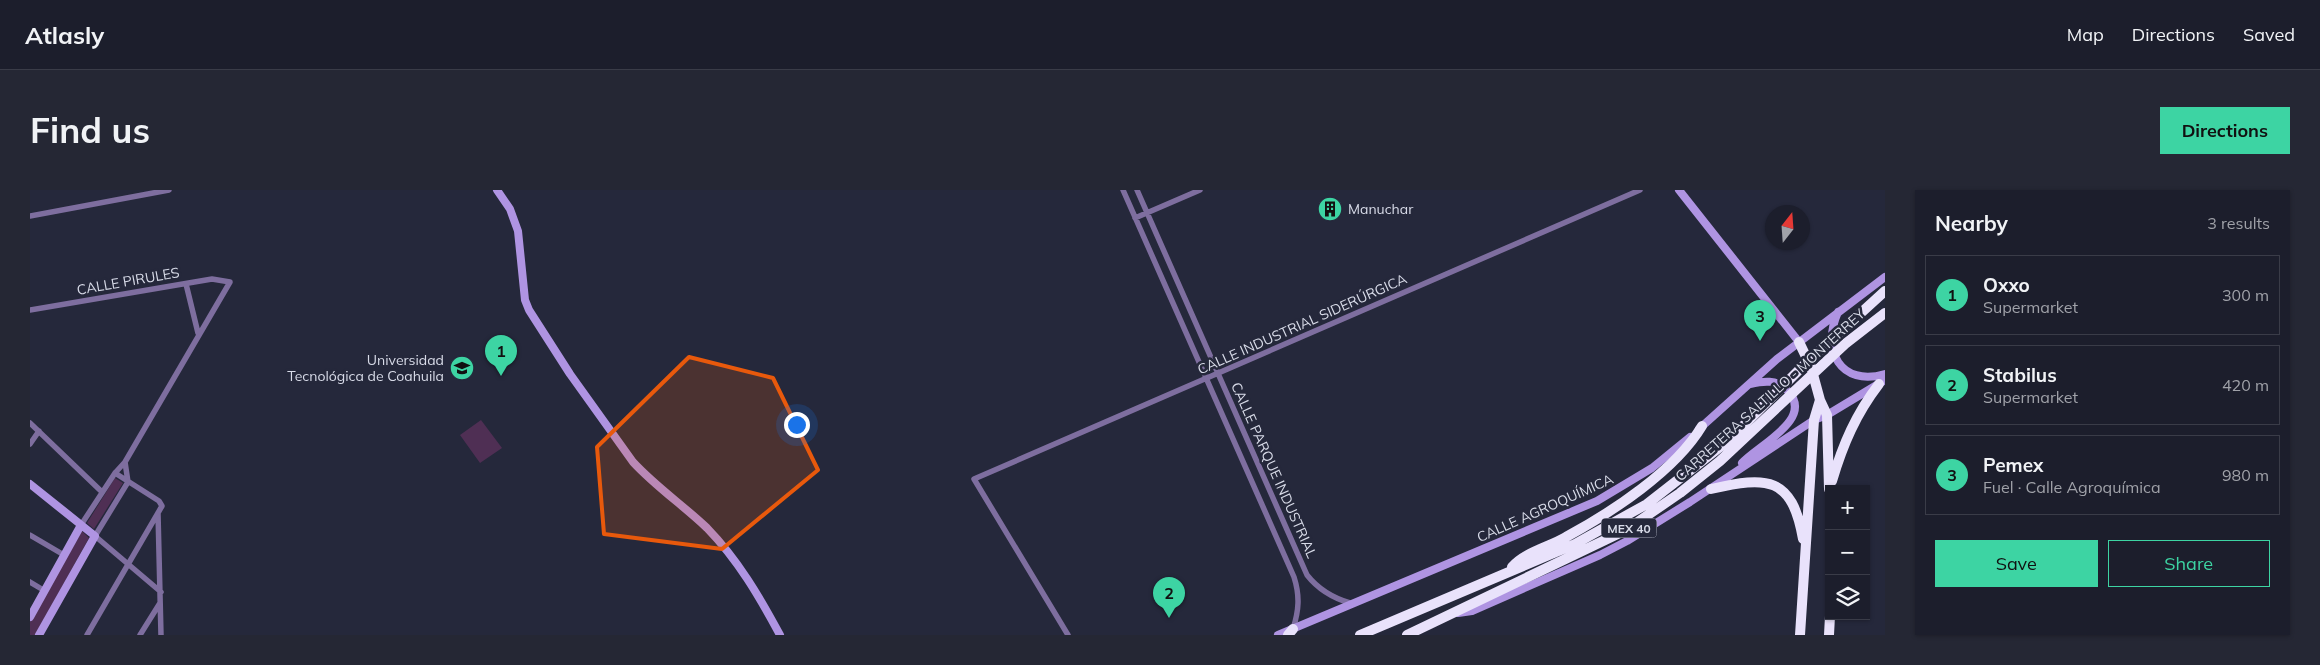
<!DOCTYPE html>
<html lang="en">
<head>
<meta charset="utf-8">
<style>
	:root { --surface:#1c1e2c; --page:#252734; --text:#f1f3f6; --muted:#a0a2a9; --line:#3a3c48; --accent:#3dd4a3 }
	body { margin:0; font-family:Mulish,sans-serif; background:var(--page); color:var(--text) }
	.controls { position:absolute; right:15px; bottom:15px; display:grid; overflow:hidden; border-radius:0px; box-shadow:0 1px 4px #0004 }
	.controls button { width:45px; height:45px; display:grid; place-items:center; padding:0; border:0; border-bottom:1px solid var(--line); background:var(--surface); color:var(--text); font:25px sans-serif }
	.compass { position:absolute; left:1735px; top:15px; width:45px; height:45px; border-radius:50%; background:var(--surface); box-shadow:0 1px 4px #0004; rotate:17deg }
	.you { position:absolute; left:766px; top:234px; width:18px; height:18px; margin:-12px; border:4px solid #fff; border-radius:50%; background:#1a73e8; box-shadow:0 0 0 8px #1a73e833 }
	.badge { display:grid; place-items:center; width:32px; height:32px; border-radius:50%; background:var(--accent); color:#111; font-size:16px; font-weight:700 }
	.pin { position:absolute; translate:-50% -41px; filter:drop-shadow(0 1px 2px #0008) }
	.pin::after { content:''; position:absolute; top:26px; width:18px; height:15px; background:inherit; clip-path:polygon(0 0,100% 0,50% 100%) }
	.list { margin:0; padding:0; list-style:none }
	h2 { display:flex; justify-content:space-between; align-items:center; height:65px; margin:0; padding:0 20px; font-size:21px }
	h2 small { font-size:16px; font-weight:400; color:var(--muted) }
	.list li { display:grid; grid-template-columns:32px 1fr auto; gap:15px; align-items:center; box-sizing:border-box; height:80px; margin:0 10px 10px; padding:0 10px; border:1px solid var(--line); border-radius:0px }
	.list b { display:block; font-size:19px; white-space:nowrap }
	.list p { margin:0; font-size:16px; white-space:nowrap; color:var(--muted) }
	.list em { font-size:16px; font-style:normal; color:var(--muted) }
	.actions { display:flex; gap:10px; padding:15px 20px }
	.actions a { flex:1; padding:11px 0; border:1px solid var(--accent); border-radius:0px; text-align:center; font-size:18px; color:var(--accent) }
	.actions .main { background:var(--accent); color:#111 }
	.icon { flex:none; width:28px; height:28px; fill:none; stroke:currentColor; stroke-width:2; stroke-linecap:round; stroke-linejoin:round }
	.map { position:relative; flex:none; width:1855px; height:445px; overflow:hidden; border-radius:0px }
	header { display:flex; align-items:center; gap:30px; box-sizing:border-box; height:70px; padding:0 25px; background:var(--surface); border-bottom:1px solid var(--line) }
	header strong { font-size:24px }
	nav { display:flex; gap:28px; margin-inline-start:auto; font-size:18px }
	.intro { display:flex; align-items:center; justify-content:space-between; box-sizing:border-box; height:120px; padding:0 30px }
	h1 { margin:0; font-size:35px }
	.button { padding:12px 22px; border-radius:0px; background:var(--accent); color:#111; font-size:18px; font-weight:700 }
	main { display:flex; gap:30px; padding:0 30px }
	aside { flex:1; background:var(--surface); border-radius:0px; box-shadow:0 1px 4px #0004 }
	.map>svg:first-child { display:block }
</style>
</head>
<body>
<header>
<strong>Atlasly</strong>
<nav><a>Map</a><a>Directions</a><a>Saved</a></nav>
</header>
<div class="intro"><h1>Find us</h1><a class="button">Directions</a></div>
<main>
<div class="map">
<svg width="1855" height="445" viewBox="0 0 1855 445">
	<rect width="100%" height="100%" fill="#25283b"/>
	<!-- green -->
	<path fill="#4f2f54" d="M 451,230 L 472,258 L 450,273 L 430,245 Z
		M 85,288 L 93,293 L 64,339 L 57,333 Z
		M 52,341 L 59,348 L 5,445 L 0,445 L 0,432 Z"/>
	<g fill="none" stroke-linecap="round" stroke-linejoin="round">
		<!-- street -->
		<path stroke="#7e6e9f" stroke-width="5.5" d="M 1093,0 L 1264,387 C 1270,406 1269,420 1263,439
			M 1107,0 L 1277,385 C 1288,399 1303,408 1320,413
			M 0,26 L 139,0
			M 1105,28 L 1170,0
			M 156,94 L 168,143
			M 0,120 L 182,89 L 200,92 L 95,272 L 85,283 L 51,335
			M 0,233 L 72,302
			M 0,254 L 9,241
			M 95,272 L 98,292 L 65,346 L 131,402
			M 128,323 L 131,445
			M 0,345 L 34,365
			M 0,392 L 15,401
			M 57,445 L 132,316 L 129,311 L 85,283
			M 110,445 L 130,413
			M 1038,445 L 944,289 L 1610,0"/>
		<!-- secondary -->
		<path stroke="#af94e2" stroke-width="8" d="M 467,0 L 480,19 L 488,41 L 495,110 L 499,120 L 540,184 L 603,272 C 626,297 653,315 677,338 C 708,370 729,406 750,445
			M 1649,0 L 1769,152
			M 1808,122 C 1791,160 1810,197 1855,184
			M 1669,239 L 1747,169 L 1855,87
			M 1712,273 C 1728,255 1786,229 1757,200 C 1747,189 1733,191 1720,194
			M 0,294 L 65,346 L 9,445
			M 1428,423 L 1442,421 L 1570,365 L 1597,351 L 1660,312 L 1784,230 L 1797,225 L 1855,190
			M 0,427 L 51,335
			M 1248,445 L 1567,311 L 1622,278 L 1660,247"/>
		<!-- highway -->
		<path stroke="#e9e2fb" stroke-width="10" d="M 1769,152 L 1781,177 L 1790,210 L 1797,225 L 1799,299
			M 1802,291 C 1813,254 1826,224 1849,194
			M 1681,299 C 1737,286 1762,286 1773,349
			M 1482,377 C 1495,362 1519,357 1536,347 C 1582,322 1645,281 1672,236
			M 1258,445 L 1263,439
			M 1330,445 L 1545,354 L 1617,314 L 1699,250 L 1775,174 L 1855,101
			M 1377,445 L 1596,340 L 1650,303 L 1690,271 L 1815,154 L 1855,123
			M 1770,445 L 1784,230 L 1790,210
			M 1799,445 L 1800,426"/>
	</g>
	<!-- marked area -->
	<path fill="#e8590c" fill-opacity="0.2" stroke="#e8590c" stroke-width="4" stroke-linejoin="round" d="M 659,167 L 743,188 L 788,280 L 692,359 L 574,344 L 567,257 Z"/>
	<!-- icons -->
	<defs>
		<g id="building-disc" transform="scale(1.25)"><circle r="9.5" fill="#3dd4a3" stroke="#25283b"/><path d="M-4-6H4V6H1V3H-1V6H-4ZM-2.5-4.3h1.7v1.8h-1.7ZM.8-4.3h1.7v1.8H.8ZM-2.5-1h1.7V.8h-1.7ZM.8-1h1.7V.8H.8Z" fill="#111"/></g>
		<g id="university-disc" transform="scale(1.25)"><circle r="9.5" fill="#3dd4a3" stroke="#25283b"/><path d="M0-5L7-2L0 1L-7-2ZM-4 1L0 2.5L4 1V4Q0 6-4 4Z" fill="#111"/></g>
	</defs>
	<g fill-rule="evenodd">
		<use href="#building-disc" x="1300" y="19"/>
		<use href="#university-disc" x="432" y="178"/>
	</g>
	<g text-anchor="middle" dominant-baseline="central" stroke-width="5" stroke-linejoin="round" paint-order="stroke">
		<!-- shield labels -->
		<rect fill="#25283b" stroke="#a2a5b4" stroke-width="1" x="1571.5" y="328.5" width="55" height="19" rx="4"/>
		<g font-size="12" font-weight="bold" fill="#d8dbe8">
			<text x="1599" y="338">MEX 40</text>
		</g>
		<!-- poi labels -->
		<g font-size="14" fill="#d8dbe8" stroke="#25283b" text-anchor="start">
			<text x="1318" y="19">Manuchar</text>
			<text x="414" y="170" text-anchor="end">Universidad<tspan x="414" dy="16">Tecnológica de Coahuila</tspan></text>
		</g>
		<!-- street labels -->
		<g font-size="14" fill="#d8dbe8" stroke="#25283b">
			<text transform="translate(98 91) rotate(-10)">CALLE PIRULES</text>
			<text transform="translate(1272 134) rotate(-24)">CALLE INDUSTRIAL SIDERÚRGICA</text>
			<text transform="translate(1740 205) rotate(-42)">CARRETERA SALTILLO - MONTERREY</text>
			<text transform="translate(1244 280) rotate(66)">CALLE PARQUE INDUSTRIAL</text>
			<text transform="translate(1515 318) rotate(-24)">CALLE AGROQUÍMICA</text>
		</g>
	</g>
</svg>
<div class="controls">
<button>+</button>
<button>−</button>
<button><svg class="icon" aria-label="layers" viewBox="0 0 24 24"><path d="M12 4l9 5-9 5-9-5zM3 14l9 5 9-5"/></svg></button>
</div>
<svg class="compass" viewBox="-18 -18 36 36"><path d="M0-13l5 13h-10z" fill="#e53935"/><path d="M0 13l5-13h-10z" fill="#a0a2a9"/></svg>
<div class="you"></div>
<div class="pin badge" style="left:471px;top:186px">1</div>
<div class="pin badge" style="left:1139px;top:428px">2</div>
<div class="pin badge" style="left:1730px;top:151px">3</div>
</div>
<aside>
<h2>Nearby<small>3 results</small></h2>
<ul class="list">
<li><span class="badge">1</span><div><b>Oxxo</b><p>Supermarket</p></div><em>300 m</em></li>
<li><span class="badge">2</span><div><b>Stabilus</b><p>Supermarket</p></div><em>420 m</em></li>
<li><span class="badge">3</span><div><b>Pemex</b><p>Fuel · Calle Agroquímica</p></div><em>980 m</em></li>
</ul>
<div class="actions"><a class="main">Save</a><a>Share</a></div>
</aside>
</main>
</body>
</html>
